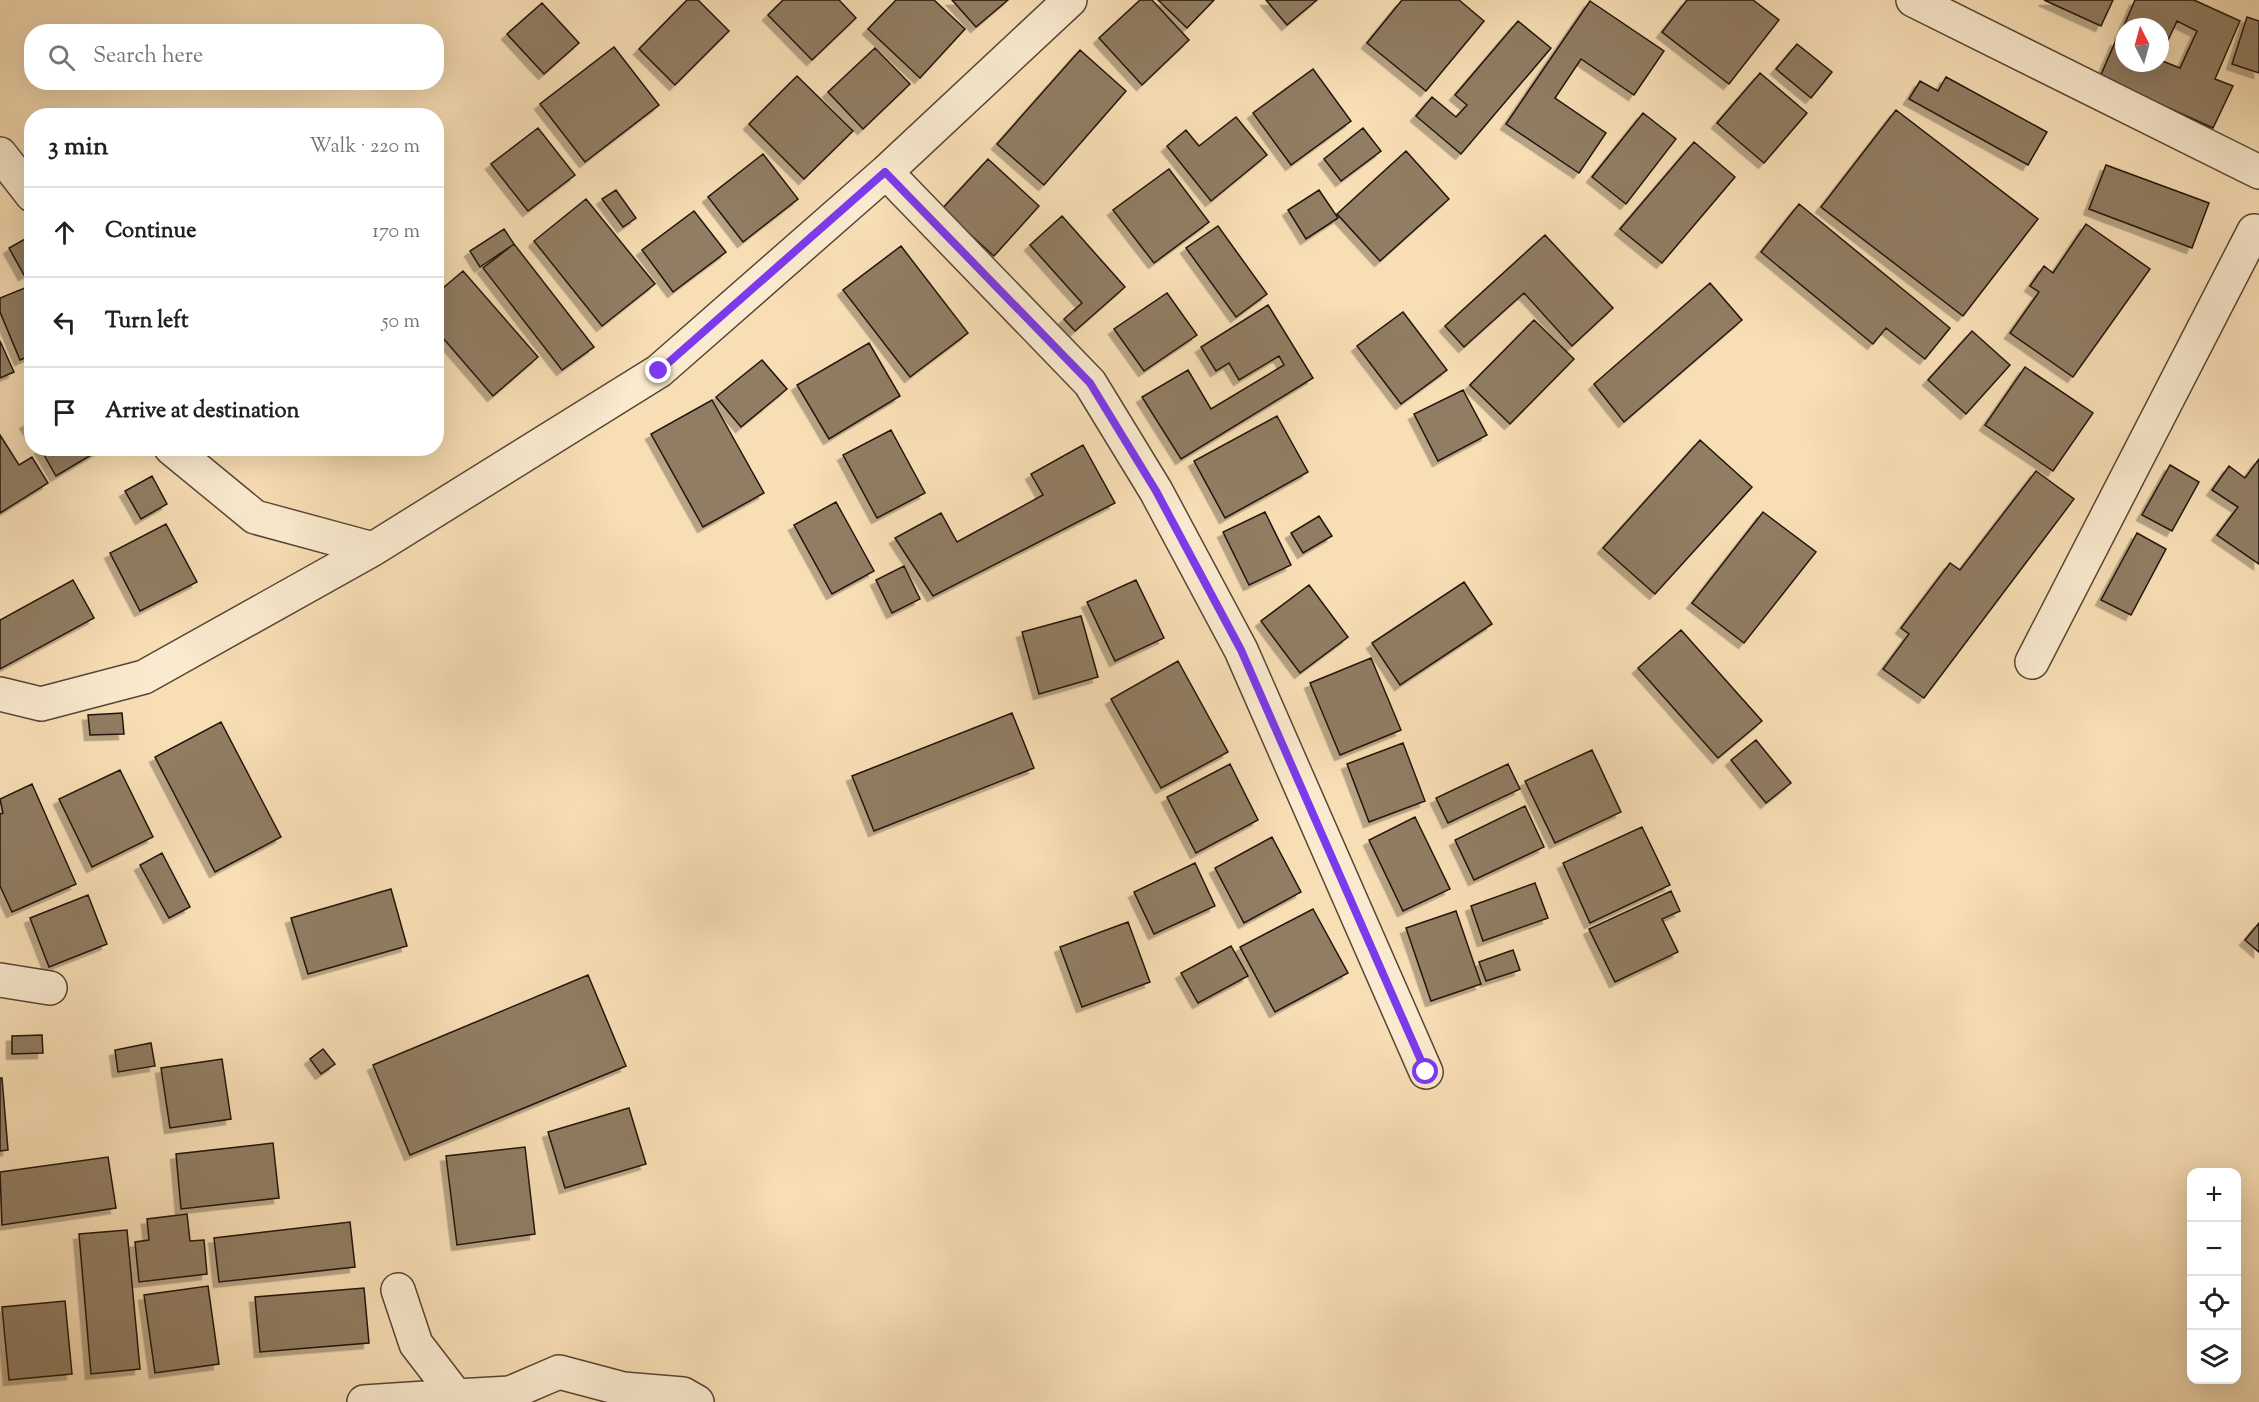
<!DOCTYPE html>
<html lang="en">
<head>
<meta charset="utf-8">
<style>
	:root { --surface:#fff; --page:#f6f6f6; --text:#202124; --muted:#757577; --line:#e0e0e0 }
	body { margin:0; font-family:"Sorts Mill Goudy",serif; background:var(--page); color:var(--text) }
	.controls { position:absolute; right:18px; bottom:18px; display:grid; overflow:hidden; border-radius:12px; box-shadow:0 6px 24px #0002 }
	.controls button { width:54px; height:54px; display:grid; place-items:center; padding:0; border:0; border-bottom:2px solid var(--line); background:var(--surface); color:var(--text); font:30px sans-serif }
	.compass { position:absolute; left:2115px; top:18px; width:54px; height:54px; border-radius:50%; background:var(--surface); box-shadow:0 6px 24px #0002; rotate:354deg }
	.stop { position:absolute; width:18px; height:18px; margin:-14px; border:4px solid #7c3aed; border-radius:50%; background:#fff }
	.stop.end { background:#7c3aed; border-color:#fff; box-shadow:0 2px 6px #0008 }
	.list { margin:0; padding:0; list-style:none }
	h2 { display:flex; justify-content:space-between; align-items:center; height:78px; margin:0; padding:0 24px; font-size:26px }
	h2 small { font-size:20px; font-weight:400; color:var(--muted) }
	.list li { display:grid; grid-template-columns:39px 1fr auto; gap:18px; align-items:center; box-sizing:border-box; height:90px; padding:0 24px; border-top:2px solid var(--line) }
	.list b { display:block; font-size:22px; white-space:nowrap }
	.list em { font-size:20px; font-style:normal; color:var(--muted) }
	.icon { flex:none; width:33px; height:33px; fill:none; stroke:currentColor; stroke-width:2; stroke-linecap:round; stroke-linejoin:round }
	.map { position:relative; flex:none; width:2259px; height:1402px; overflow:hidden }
	.search { position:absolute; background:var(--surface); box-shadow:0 6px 24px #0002; left:24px; top:24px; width:420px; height:66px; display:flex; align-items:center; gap:15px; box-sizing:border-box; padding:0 21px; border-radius:24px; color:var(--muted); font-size:22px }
	.panel { position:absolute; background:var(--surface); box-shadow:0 6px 24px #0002; left:24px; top:108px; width:420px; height:348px; border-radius:24px }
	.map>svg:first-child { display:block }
</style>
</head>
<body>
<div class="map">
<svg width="2259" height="1402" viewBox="0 0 2259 1402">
	<defs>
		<filter id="shadow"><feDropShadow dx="-5.5" dy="5.5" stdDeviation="0" flood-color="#0004"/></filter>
	</defs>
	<rect width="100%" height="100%" fill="#f8deb5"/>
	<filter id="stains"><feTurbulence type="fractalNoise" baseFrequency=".00333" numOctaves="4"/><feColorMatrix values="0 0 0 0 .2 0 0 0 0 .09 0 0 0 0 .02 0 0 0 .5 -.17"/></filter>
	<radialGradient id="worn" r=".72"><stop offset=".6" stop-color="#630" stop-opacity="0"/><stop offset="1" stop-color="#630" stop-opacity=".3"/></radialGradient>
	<!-- building -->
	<path fill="#917d63" stroke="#22140a" stroke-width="1.5" filter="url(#shadow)" d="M 687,0 L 698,0 L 729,31 L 675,85 L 639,49 Z
		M 783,0 L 839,0 L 856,18 L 812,60 L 768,15 Z
		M 896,0 L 934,0 L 965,29 L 920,78 L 868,29 Z
		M 952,0 L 1008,0 L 976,27 Z
		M 1140,0 L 1152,0 L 1189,40 L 1142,85 L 1099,38 Z
		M 1158,0 L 1214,0 L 1187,28 Z
		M 1266,0 L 1317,0 L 1287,25 Z
		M 1402,0 L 1459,0 L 1484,21 L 1426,91 L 1367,43 Z
		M 1687,0 L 1753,0 L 1779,20 L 1729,84 L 1662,32 Z
		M 2044,0 L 2113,0 L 2101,26 Z
		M 2135,0 L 2194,0 L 2240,21 L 2215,79 L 2233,86 L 2213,128 L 2100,77 L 2116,40 L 2124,44 L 2124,63 L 2160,63 L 2160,60 L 2180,68 L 2197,31 L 2177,21 L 2162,53 L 2160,52 L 2160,27 L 2124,27 L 2124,37 L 2120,35 Z
		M 1590,1 L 1664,51 L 1634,95 L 1581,59 L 1555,98 L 1606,133 L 1579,173 L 1506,124 Z
		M 542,3 L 579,43 L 544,74 L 507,34 Z
		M 2247,17 L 2259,21 L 2259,73 L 2232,64 Z
		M 1518,21 L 1551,48 L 1461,154 L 1416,116 L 1432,97 L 1456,117 L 1467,105 L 1455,95 Z
		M 1797,44 L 1832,72 L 1811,98 L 1776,69 Z
		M 614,47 L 659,105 L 585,162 L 540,104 Z
		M 875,48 L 910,84 L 863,129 L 828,92 Z
		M 1080,50 L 1126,91 L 1044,185 L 997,144 Z
		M 1313,69 L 1351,121 L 1291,165 L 1253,113 Z
		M 1760,73 L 1807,113 L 1764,163 L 1717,123 Z
		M 797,76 L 853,131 L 804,179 L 749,124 Z
		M 1946,77 L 2047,132 L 2028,165 L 1909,99 L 1920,81 L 1938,91 Z
		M 1896,110 L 2038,219 L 1963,316 L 1821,207 Z
		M 1643,113 L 1676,139 L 1626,204 L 1592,177 Z
		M 1236,117 L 1267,155 L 1211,201 L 1167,146 L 1186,130 L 1199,146 Z
		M 538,128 L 575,175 L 528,211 L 491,164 Z
		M 1363,128 L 1381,151 L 1341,181 L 1324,159 Z
		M 1694,142 L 1735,177 L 1662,263 L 1620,229 Z
		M 1406,151 L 1449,199 L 1380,261 L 1337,214 Z
		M 763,154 L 798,199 L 743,242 L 708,197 Z
		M 988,159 L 1039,206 L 994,256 L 942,209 Z
		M 2106,165 L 2209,203 L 2192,248 L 2089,209 Z
		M 1169,169 L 1209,222 L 1154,263 L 1113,210 Z
		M 616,190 L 636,218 L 623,227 L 602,199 Z
		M 1319,190 L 1338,218 L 1306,239 L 1288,210 Z
		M 586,199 L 655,284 L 602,326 L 534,241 Z
		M 1799,204 L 1950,328 L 1925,359 L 1886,328 L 1873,344 L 1761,252 Z
		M 694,211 L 726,252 L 673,292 L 642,250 Z
		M 1062,216 L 1125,287 L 1075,331 L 1064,319 L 1082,303 L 1030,245 Z
		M 2086,224 L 2150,269 L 2073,377 L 2010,333 L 2039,292 L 2030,286 L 2044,266 L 2053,273 Z
		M 1218,226 L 1267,294 L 1236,317 L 1186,248 Z
		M 504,229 L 514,244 L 480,267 L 470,251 Z
		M 32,235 L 32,271 L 24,275 L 9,248 Z
		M 1545,235 L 1613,308 L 1572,346 L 1524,293 L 1464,347 L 1445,326 Z
		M 514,244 L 594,347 L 562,370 L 483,268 Z
		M 901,246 L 968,333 L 910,377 L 843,290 Z
		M 463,271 L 538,357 L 493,396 L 436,330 L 436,294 Z
		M 1710,283 L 1742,320 L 1624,422 L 1594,384 Z
		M 32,285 L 32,355 L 20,360 L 0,312 L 0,298 Z
		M 1167,293 L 1197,335 L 1144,371 L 1114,329 Z
		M 1268,305 L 1313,378 L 1181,459 L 1142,397 L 1188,370 L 1211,409 L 1284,365 L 1279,356 L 1239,380 L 1229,363 L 1216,371 L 1201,347 Z
		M 1403,312 L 1447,370 L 1401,404 L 1357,346 Z
		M 1534,320 L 1574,359 L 1510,424 L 1470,385 Z
		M 1972,331 L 2010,365 L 1966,414 L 1928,380 Z
		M 0,341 L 14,372 L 0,378 Z
		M 869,343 L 900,396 L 829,439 L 797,385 Z
		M 762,360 L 787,389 L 741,427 L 716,397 Z
		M 2025,367 L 2093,413 L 2053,471 L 1985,425 Z
		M 1463,390 L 1487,435 L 1438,461 L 1414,414 Z
		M 712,400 L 764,493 L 703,527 L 651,434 Z
		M 1277,416 L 1308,472 L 1225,518 L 1194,461 Z
		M 32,420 L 32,434 L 25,423 Z
		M 891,430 L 925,493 L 877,518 L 843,455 Z
		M 0,435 L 19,465 L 32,457 L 48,483 L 0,513 Z
		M 1700,440 L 1752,487 L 1655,594 L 1603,548 Z
		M 1083,445 L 1115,503 L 933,596 L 895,538 L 941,513 L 957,542 L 1043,495 L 1031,474 Z
		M 40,448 L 103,448 L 56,476 Z
		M 2259,459 L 2259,564 L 2217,535 L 2238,507 L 2212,490 L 2229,466 L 2245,478 Z
		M 2170,465 L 2199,482 L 2172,531 L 2142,515 Z
		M 2036,471 L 2074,499 L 1924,698 L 1883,669 L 1909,634 L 1901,628 L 1950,563 L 1960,570 Z
		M 152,476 L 167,504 L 141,519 L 125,491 Z
		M 836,502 L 874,571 L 832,594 L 794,525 Z
		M 1265,512 L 1291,565 L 1249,585 L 1223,532 Z
		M 1763,512 L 1816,552 L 1744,643 L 1692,603 Z
		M 1319,516 L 1332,536 L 1303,553 L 1291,533 Z
		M 166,524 L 197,582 L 140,611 L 110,553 Z
		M 2137,533 L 2166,549 L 2131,615 L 2101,600 Z
		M 904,566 L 920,599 L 892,613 L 876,580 Z
		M 73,580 L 94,618 L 0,669 L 0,620 Z
		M 1136,580 L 1164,638 L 1115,661 L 1087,602 Z
		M 1464,582 L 1492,624 L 1400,685 L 1372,643 Z
		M 1309,585 L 1348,637 L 1300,673 L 1261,621 Z
		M 1081,616 L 1098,677 L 1039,694 L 1022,632 Z
		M 1681,630 L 1762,721 L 1718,758 L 1638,668 Z
		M 1371,658 L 1401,730 L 1340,755 L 1310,683 Z
		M 1178,661 L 1228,752 L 1161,788 L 1111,699 Z
		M 122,713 L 124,734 L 90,735 L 88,715 Z
		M 1012,713 L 1034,768 L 874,831 L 852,776 Z
		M 221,722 L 281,837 L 215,872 L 155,757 Z
		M 1756,740 L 1791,783 L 1766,803 L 1731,760 Z
		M 1403,743 L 1425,801 L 1369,822 L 1347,764 Z
		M 1592,750 L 1621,812 L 1555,843 L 1525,781 Z
		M 1230,764 L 1258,820 L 1196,853 L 1167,797 Z
		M 1508,764 L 1520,789 L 1448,823 L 1436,798 Z
		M 120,770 L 153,837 L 92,867 L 59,799 Z
		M 32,784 L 76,884 L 12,912 L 0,886 L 0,814 L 3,813 L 0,799 Z
		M 1525,806 L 1544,847 L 1474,880 L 1455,840 Z
		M 1415,817 L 1450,889 L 1403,911 L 1369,840 Z
		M 1642,827 L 1670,885 L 1590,923 L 1563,863 Z
		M 1272,837 L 1301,892 L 1244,923 L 1215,868 Z
		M 162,853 L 190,907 L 169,918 L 140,865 Z
		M 1195,863 L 1215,906 L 1154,934 L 1134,892 Z
		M 1535,883 L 1548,918 L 1483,941 L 1471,906 Z
		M 391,889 L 407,946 L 308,974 L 291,918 Z
		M 1671,891 L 1680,911 L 1662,919 L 1678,952 L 1615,982 L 1589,929 Z
		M 88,895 L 107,944 L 49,967 L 30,918 Z
		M 1313,909 L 1348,973 L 1275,1012 L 1240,947 Z
		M 1456,911 L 1481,984 L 1431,1001 L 1406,928 Z
		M 1128,922 L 1150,982 L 1082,1007 L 1060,947 Z
		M 2259,923 L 2259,952 L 2245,940 Z
		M 1231,946 L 1248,976 L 1198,1003 L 1181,973 Z
		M 1513,950 L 1520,970 L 1486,981 L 1479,962 Z
		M 588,975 L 626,1066 L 410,1155 L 373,1065 Z
		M 42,1035 L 43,1053 L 12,1054 L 12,1036 Z
		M 151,1043 L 155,1066 L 118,1072 L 115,1050 Z
		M 323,1049 L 335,1064 L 321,1074 L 310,1059 Z
		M 222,1059 L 231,1119 L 170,1128 L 161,1068 Z
		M 0,1078 L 2,1078 L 8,1150 L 0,1151 Z
		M 629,1108 L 646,1164 L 565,1188 L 548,1132 Z
		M 273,1143 L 279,1198 L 181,1209 L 176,1154 Z
		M 525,1147 L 535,1234 L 457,1245 L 446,1156 Z
		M 108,1157 L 116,1208 L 2,1225 L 0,1172 Z
		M 187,1214 L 190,1241 L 204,1240 L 207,1274 L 139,1282 L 135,1242 L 149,1240 L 147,1219 Z
		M 350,1222 L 355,1267 L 219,1282 L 214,1238 Z
		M 127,1230 L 140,1369 L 91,1374 L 79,1234 Z
		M 208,1286 L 219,1364 L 155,1373 L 144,1295 Z
		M 364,1288 L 369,1343 L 260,1352 L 255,1297 Z
		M 65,1301 L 72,1374 L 9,1380 L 2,1307 Z"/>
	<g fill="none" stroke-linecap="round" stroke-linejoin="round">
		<!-- minor casing -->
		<g stroke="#584635" stroke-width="36">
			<path id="minor" d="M 1913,0 L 2259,172
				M 0,154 L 32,195
				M 886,172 L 1090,383 L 1156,491 L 1241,650 L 1426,1072
				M 171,448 L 255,517 L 373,549
				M 2032,662 L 2254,231
				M 0,694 L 41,704 L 144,677 L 373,549 L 659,371 L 886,172 L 1070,0
				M 0,980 L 50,988
				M 398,1290 L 416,1344 L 456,1396 L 510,1393 L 515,1402
				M 510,1393 L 559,1372 L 623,1389 L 683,1394 L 697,1402
				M 364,1402 L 456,1396"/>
		</g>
		<!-- minor -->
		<use href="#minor" stroke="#faeacf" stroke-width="33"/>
	</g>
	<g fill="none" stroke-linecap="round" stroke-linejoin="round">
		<!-- route -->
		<path stroke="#7c3aed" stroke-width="8" d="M 659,371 L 885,172 L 1090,383 L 1156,491 L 1241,650 L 1426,1072"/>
	</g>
	<rect width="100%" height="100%" filter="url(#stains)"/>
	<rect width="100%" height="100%" fill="url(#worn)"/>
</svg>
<div class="controls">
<button>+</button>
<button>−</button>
<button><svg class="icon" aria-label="locate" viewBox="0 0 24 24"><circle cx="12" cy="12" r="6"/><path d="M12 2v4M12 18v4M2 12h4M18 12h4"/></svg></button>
<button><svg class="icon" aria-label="layers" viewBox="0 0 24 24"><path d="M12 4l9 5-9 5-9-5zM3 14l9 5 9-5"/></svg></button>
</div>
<svg class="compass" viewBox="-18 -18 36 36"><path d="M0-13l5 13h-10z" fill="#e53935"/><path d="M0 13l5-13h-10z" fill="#757577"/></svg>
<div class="stop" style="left:1426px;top:1072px"></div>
<div class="stop end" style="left:659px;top:371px"></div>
<div class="search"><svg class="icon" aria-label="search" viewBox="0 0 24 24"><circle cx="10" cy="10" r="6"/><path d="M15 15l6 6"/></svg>Search here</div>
<section class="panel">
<h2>3 min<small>Walk · 220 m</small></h2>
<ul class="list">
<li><svg class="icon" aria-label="ahead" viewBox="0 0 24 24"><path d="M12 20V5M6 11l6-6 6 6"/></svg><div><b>Continue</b></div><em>170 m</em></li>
<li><svg class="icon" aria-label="left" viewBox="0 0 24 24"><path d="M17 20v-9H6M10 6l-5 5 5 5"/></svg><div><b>Turn left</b></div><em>50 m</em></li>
<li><svg class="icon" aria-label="arrive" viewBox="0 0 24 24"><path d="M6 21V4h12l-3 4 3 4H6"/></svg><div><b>Arrive at destination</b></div></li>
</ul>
</section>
</div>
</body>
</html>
